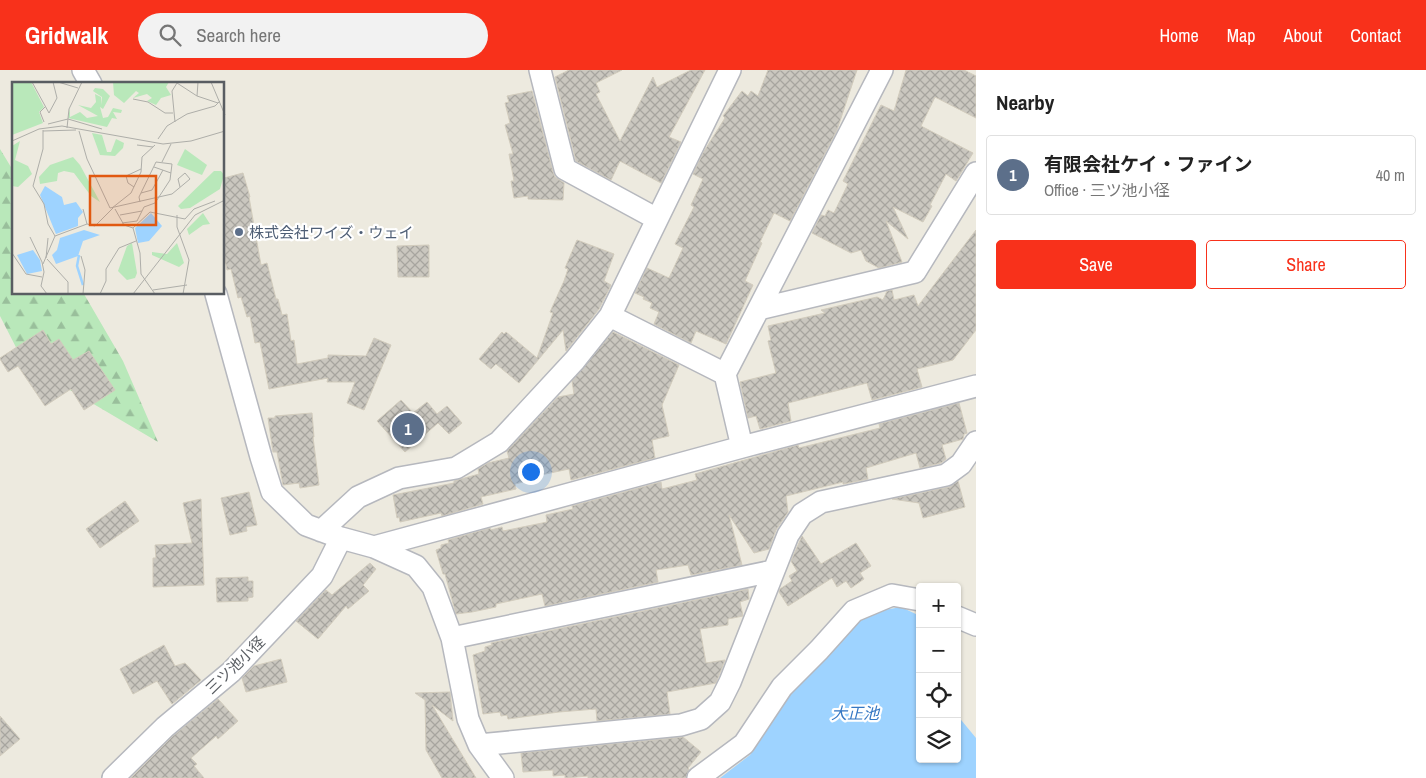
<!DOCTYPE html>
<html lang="en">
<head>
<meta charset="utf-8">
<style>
	:root { --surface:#fff; --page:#f2f2f2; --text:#222; --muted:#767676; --line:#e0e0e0; --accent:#f8311b }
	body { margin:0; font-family:"Archivo Narrow","Noto Sans JP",sans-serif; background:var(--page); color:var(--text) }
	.controls { position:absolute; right:15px; bottom:15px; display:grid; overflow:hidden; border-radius:5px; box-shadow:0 1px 4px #0004 }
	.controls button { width:45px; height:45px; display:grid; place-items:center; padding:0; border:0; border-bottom:1px solid var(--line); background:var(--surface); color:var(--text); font:25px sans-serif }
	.you { position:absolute; left:530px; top:401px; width:18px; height:18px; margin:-12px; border:4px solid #fff; border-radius:50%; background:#1a73e8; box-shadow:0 0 0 8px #1a73e833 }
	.badge { display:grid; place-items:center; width:32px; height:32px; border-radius:50%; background:var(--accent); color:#fff; font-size:16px; font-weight:700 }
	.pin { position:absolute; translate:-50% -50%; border:2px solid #fff; box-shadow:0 1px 5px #0006 }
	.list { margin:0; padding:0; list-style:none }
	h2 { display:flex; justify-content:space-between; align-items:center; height:65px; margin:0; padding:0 20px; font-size:21px }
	h2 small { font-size:16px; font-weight:400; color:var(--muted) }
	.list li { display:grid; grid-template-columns:32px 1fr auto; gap:15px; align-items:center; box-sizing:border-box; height:80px; margin:0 10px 10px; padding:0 10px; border:1px solid var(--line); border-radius:5px }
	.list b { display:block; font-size:19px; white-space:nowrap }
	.list p { margin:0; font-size:16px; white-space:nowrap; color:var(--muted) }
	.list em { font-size:16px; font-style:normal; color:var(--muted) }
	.actions { display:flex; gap:10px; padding:15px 20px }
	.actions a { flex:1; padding:11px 0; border:1px solid var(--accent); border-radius:5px; text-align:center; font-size:18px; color:var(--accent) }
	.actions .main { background:var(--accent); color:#fff }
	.icon { flex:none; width:28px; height:28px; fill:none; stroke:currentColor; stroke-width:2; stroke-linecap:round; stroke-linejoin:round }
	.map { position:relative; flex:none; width:976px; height:708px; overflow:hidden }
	header { display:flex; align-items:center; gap:30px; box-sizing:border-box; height:70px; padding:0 25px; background:var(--accent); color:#fff }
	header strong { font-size:24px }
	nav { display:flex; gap:28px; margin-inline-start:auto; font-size:18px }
	.search { width:350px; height:45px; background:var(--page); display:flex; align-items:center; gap:12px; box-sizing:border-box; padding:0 18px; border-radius:28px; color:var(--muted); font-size:19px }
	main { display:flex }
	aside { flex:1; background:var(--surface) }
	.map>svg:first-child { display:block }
</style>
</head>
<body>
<header>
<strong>Gridwalk</strong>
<div class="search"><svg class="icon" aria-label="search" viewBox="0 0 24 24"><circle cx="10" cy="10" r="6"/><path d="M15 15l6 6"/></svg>Search here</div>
<nav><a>Home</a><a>Map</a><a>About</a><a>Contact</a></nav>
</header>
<main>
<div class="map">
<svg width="976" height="708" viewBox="0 0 976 708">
	<defs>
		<pattern id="forest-firs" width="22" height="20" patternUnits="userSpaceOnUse" patternTransform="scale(1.25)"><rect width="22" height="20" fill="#b9e8ba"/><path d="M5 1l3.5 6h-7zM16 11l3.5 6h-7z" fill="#99bf9b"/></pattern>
		<pattern id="building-cross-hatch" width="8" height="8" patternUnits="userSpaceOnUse" patternTransform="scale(1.25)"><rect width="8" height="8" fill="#cac7bf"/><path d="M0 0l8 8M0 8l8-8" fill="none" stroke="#a7a59f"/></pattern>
	</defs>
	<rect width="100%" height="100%" fill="#edeadf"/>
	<!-- forest -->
	<path fill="url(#forest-firs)" d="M 0,79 L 14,102 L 14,224 L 84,224 L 123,291 L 158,372 L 24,293 L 0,246 Z"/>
	<!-- water -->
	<path fill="#9ed3ff" d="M 901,537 L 920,546 L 920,689 L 957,689 L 957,645 L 976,668 L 976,708 L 720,708 L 750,685 L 789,619 L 862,544 Z"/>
	<!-- building -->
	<path fill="url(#building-cross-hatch)" stroke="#d2ccbd" d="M 569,0 L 622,0 L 596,13 L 600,22 L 596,24 L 620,71 L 653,7 L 657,17 L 691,0 L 705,0 L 669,67 L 681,72 L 661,113 L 620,91 L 611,110 L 576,91 L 555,7 Z
		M 768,0 L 857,0 L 837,60 L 790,151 L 774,143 L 760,172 L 762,173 L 745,211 L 753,215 L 726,274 L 696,261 L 691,273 L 654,254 L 659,242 L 650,238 L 652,233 L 643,229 L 644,227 L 635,223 L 647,198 L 669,208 L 683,178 L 675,174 L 694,137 L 691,135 L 703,109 L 693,104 L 703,83 L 725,48 L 723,46 L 742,21 L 748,26 L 751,21 L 758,26 Z
		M 906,0 L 964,0 L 976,6 L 976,48 L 935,27 L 921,56 L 973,83 L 956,111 L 946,104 L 930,135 L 932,136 L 923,152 L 893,137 L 908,169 L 886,151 L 902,192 L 879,198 L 866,191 L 861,180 L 851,183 L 812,163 L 821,145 L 825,146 L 828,140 L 834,143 L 848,114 L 843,111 L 881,35 L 894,41 Z
		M 532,21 L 553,102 L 555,107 L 564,113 L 563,130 L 528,129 L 528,126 L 514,128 L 511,111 L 514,111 L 509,84 L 513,84 L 505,55 L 510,53 L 505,33 L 509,32 L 507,26 Z
		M 243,103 L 250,127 L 249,127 L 261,195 L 267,193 L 276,229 L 278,229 L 282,245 L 287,244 L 291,271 L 294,270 L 297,294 L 328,288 L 328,285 L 366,286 L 374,268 L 391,275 L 364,340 L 347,333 L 355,312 L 327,312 L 328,308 L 269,319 L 260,272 L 255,273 L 250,246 L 247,247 L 241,227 L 238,228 L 231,199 L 227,200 L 224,184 L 224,108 Z
		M 976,160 L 976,260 L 953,290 L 917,299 L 922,317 L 872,330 L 867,313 L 788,333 L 791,351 L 760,359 L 756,346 L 748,348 L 740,312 L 776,303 L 768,271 L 771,270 L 768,256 L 825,243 L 821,240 L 877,227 L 883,230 L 887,221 L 892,220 L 894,230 L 914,225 L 918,236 Z
		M 577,170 L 614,184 L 604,211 L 611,215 L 599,239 L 566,281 L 563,260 L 519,313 L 496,294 L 491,299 L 479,289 L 502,262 L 504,264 L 506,262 L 537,288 L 553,243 L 550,242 L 564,211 L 568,199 L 565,198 Z
		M 429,175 L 429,207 L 398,207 L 397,176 Z
		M 43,260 L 51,274 L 59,269 L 73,290 L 89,281 L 115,320 L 84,340 L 71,319 L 45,336 L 18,296 L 8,302 L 0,289 L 0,288 Z
		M 613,262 L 679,295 L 662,335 L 669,366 L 652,370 L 655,388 L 571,410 L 569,399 L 522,409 L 523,412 L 515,414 L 516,419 L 481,427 L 483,434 L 442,446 L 441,443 L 400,452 L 399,447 L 397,448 L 393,425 L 454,413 L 454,411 L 479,404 L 478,399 L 488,393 L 509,388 L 507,381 L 558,327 L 574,324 L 572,311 Z
		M 401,330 L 413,343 L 427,332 L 437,344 L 447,336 L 462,353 L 449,364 L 438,353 L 405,382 L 377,351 Z
		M 959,333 L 967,363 L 964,364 L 963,369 L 942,375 L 946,389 L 941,393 L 920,398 L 916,383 L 866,398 L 868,409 L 843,414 L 843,412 L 786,426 L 788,442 L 776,460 L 769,479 L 754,483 L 729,445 L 742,495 L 691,505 L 688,495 L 656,500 L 658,512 L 545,536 L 542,524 L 496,534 L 496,537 L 472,542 L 456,544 L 445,504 L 443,504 L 436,480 L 441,478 L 441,475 L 449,473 L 448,470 L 490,458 L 491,460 L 502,457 L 503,461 L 547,452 L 546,445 L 573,439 L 572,436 L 576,435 L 661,412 L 662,419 L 697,410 L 695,404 L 798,375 L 799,378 L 880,358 L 879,354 Z
		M 312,343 L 314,367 L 313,367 L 319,415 L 300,418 L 299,413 L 283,415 L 277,382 L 273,382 L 268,348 L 275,348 L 275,346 Z
		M 958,411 L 965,437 L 923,448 L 919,433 L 892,429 L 949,417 Z
		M 249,422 L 257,455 L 246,457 L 247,461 L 230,465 L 221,428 Z
		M 201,429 L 204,515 L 153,517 L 153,488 L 156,488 L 155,475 L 192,473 L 183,433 Z
		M 125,431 L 139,451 L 100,478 L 86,459 Z
		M 802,466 L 821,494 L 856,473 L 871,496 L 860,503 L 864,509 L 851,518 L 846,511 L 837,517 L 832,508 L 788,536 L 779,522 L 780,519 L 792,511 L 789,506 L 797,501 L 791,491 Z
		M 370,493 L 376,499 L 363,515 L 369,521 L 348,539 L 346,536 L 318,569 L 296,551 L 326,520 L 332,525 Z
		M 248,507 L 248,511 L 253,511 L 253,527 L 248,528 L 248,531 L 217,532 L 216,508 Z
		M 748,519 L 749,529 L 740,532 L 743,546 L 728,549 L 728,555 L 700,559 L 706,593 L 725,590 L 716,613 L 667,622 L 670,644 L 597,651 L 596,639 L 559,642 L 508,649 L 507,645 L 501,646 L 500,642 L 483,644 L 473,585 L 485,581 L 485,577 L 492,575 L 491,573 Z
		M 164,575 L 175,596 L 185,593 L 201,610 L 172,634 L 157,611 L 133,624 L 120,599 Z
		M 281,589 L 287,612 L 246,622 L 242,608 L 254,596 Z
		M 450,622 L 453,651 L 432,635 L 476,708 L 442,708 L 426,680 L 425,630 L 415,623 Z
		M 218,629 L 238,651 L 218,669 L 216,666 L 191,688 L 197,694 L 194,696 L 204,708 L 131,708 L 173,666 Z
		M 0,646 L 20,669 L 0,686 Z
		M 683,667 L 701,682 L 688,698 L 689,699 L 686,708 L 588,708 L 588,706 L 565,708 L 565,705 L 553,706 L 553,700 L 523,702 L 521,683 Z"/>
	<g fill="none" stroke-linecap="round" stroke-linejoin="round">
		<!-- minor casing -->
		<g stroke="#b6b8be" stroke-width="24">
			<path id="minor" d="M 83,0 L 91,14
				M 540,0 L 565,99 L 657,149
				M 216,224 L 261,387 L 272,422 L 306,455 L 341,468 L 374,477 L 416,496 L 433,517 L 452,568 L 468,649 L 479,675 L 503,708
				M 759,239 L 915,202 L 976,103
				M 610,246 L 725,304
				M 742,377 L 725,304 L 882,0
				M 321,461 L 358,427 L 399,408 L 456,398 L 499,372 L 575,290 L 610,246 L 730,0
				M 374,477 L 742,377 L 976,316
				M 957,547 L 976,555
				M 452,568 L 773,501
				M 479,675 L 681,655 L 701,649 L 720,632 L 730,612 L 788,465 L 802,444 L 821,432 L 946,405 L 961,394 L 976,372
				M 113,708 L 165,657 L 231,602 L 322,506 L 341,468
				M 698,708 L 744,674 L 782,617 L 819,580 L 854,541 L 892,525 L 920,530"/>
		</g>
		<!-- minor -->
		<use href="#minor" stroke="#fff" stroke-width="21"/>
	</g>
	<!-- markers -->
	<circle fill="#5c6f8a" stroke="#fff" stroke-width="2" cx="239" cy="162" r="5"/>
	<g text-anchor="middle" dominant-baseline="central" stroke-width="4.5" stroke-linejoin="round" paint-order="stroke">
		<!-- service labels -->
		<g font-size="15" fill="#4e5e75" stroke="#fff" text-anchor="start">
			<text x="249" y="162">株式会社ワイズ・ウェイ</text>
		</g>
		<!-- street labels -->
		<g font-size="15" fill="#595d62" stroke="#fff">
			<text transform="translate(235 595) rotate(-44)">三ツ池小径</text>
		</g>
		<!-- water labels -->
		<g font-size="16" font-style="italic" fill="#3577c3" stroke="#fff">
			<text x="855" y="643">大正池</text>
		</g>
	</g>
	<!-- overview -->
	<g transform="translate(12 12)">
		<rect width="212" height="212" fill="#edeadf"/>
		<path d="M 173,67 L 195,83 L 190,93 L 165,83 Z" fill="#b9e8ba"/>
		<path d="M 0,0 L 19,0 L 32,25 L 27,30 L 31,41 L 0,53 ZM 101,0 L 157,0 L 154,5 L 159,13 L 149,16 L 144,23 L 135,19 L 140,16 L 135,12 L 121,16 L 127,11 L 124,9 L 112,21 L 102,13 ZM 83,6 L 91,7 L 98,14 L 91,27 L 88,25 L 91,36 L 96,35 L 101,26 L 110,28 L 109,31 L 101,30 L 105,37 L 100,36 L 95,45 L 56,36 L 58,26 L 58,35 L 68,30 L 75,36 L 86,34 L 66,23 L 79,26 L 84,20 L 83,12 L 89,15 L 89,23 L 90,15 L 81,9 ZM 80,51 L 90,53 L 95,70 L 99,70 L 104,57 L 112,61 L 111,66 L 103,74 L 88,73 ZM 8,59 L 3,78 L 16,84 L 20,92 L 6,105 L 0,104 L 0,64 ZM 61,75 L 68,83 L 88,120 L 79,114 L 62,91 L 52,89 L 46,91 L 45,99 L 28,102 L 27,95 L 38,83 ZM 202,89 L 209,89 L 212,93 L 208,107 L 178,126 L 169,127 L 166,124 ZM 191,131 L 198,142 L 191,143 L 177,153 L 175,147 ZM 120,161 L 125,191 L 123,196 L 115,198 L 106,189 L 115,164 ZM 165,161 L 172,181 L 167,185 L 140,173 L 140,170 L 155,172 Z" fill="#b9e8ba"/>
		<path d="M 33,104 L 50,115 L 52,123 L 64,120 L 71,130 L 66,136 L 66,144 L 44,152 L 28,113 ZM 139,131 L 150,144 L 137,159 L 126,161 L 123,146 ZM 72,148 L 88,153 L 71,159 L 66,174 L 44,182 L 40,173 L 45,168 L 48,156 ZM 21,168 L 28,178 L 30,189 L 15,192 L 5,173 Z" fill="#9ed3ff"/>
		<path fill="none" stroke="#9ed3ff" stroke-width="2.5" d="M 67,173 L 65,184 L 71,203"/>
		<path fill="none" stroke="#aeaea9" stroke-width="1" d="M 20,0 L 37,31 L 45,16 L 41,0M 46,0 L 66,6M 199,0 L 213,33M 185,14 L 206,21M 121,17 L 136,20 L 153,31 L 161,31M 32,40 L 28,30 L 33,25M 163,40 L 160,9 L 165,1 L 185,14 L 186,0M 36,42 L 56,37 L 90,47M 55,46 L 57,27 L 70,0M 31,48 L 31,67 L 21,104 L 32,122 L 36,142 L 43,154M 31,49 L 64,48M 67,49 L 75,77 L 98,126 L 160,112 L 178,97 L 173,91 L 166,97 L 168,105M 146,57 L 155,44 L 175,32 L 203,24 L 208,19M 0,59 L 27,47 L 50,44 L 151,62 L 179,59 L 213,49M 125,63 L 141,65M 150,80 L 159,62M 142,85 L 159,91M 122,105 L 116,101 L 114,94 L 129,87M 129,111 L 140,108 L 151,88M 100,126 L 119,111 L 129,90 L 130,75 L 143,63M 71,127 L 75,142M 103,127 L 112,143 L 121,146M 108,133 L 130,129M 165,133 L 165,145 L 177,178 L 171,212M 110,141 L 125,139 L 132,125 L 143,121 L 158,98 L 160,82 L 144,80 L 127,115 L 128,120M 121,146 L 138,130 L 173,137 L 182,127 L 203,119M 121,146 L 128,171 L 129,192 L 143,212M 43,154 L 75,142 L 83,144 L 101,126M 18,155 L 30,180 L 32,190 L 29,204 L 35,212M 0,171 L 14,192 L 30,195M 69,174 L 73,188 L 71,212M 34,176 L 36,156M 35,177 L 56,200 L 56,212M 31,182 L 43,154M 141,208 L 175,203M 88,212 L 94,199 L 94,187 L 107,166 L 124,159M 121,212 L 183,133 L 213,118"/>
		<path fill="#e15910" fill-opacity="0.15" stroke="#e15910" stroke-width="2.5" d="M 78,94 L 144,94 L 144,143 L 78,143 Z"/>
		<rect width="212" height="212" fill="none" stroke="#595d62" stroke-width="2.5"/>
	</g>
</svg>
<div class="controls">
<button>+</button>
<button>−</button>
<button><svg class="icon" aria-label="locate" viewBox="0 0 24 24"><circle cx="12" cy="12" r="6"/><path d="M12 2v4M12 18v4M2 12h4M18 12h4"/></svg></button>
<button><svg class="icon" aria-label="layers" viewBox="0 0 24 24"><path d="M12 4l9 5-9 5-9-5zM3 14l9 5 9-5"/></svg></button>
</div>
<div class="you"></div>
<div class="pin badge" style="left:408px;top:359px;background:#5c6f8a">1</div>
</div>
<aside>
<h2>Nearby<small></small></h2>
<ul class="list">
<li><span class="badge" style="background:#5c6f8a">1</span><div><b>有限会社ケイ・ファイン</b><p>Office · 三ツ池小径</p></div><em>40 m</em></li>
</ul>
<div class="actions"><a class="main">Save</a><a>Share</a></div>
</aside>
</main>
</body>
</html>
